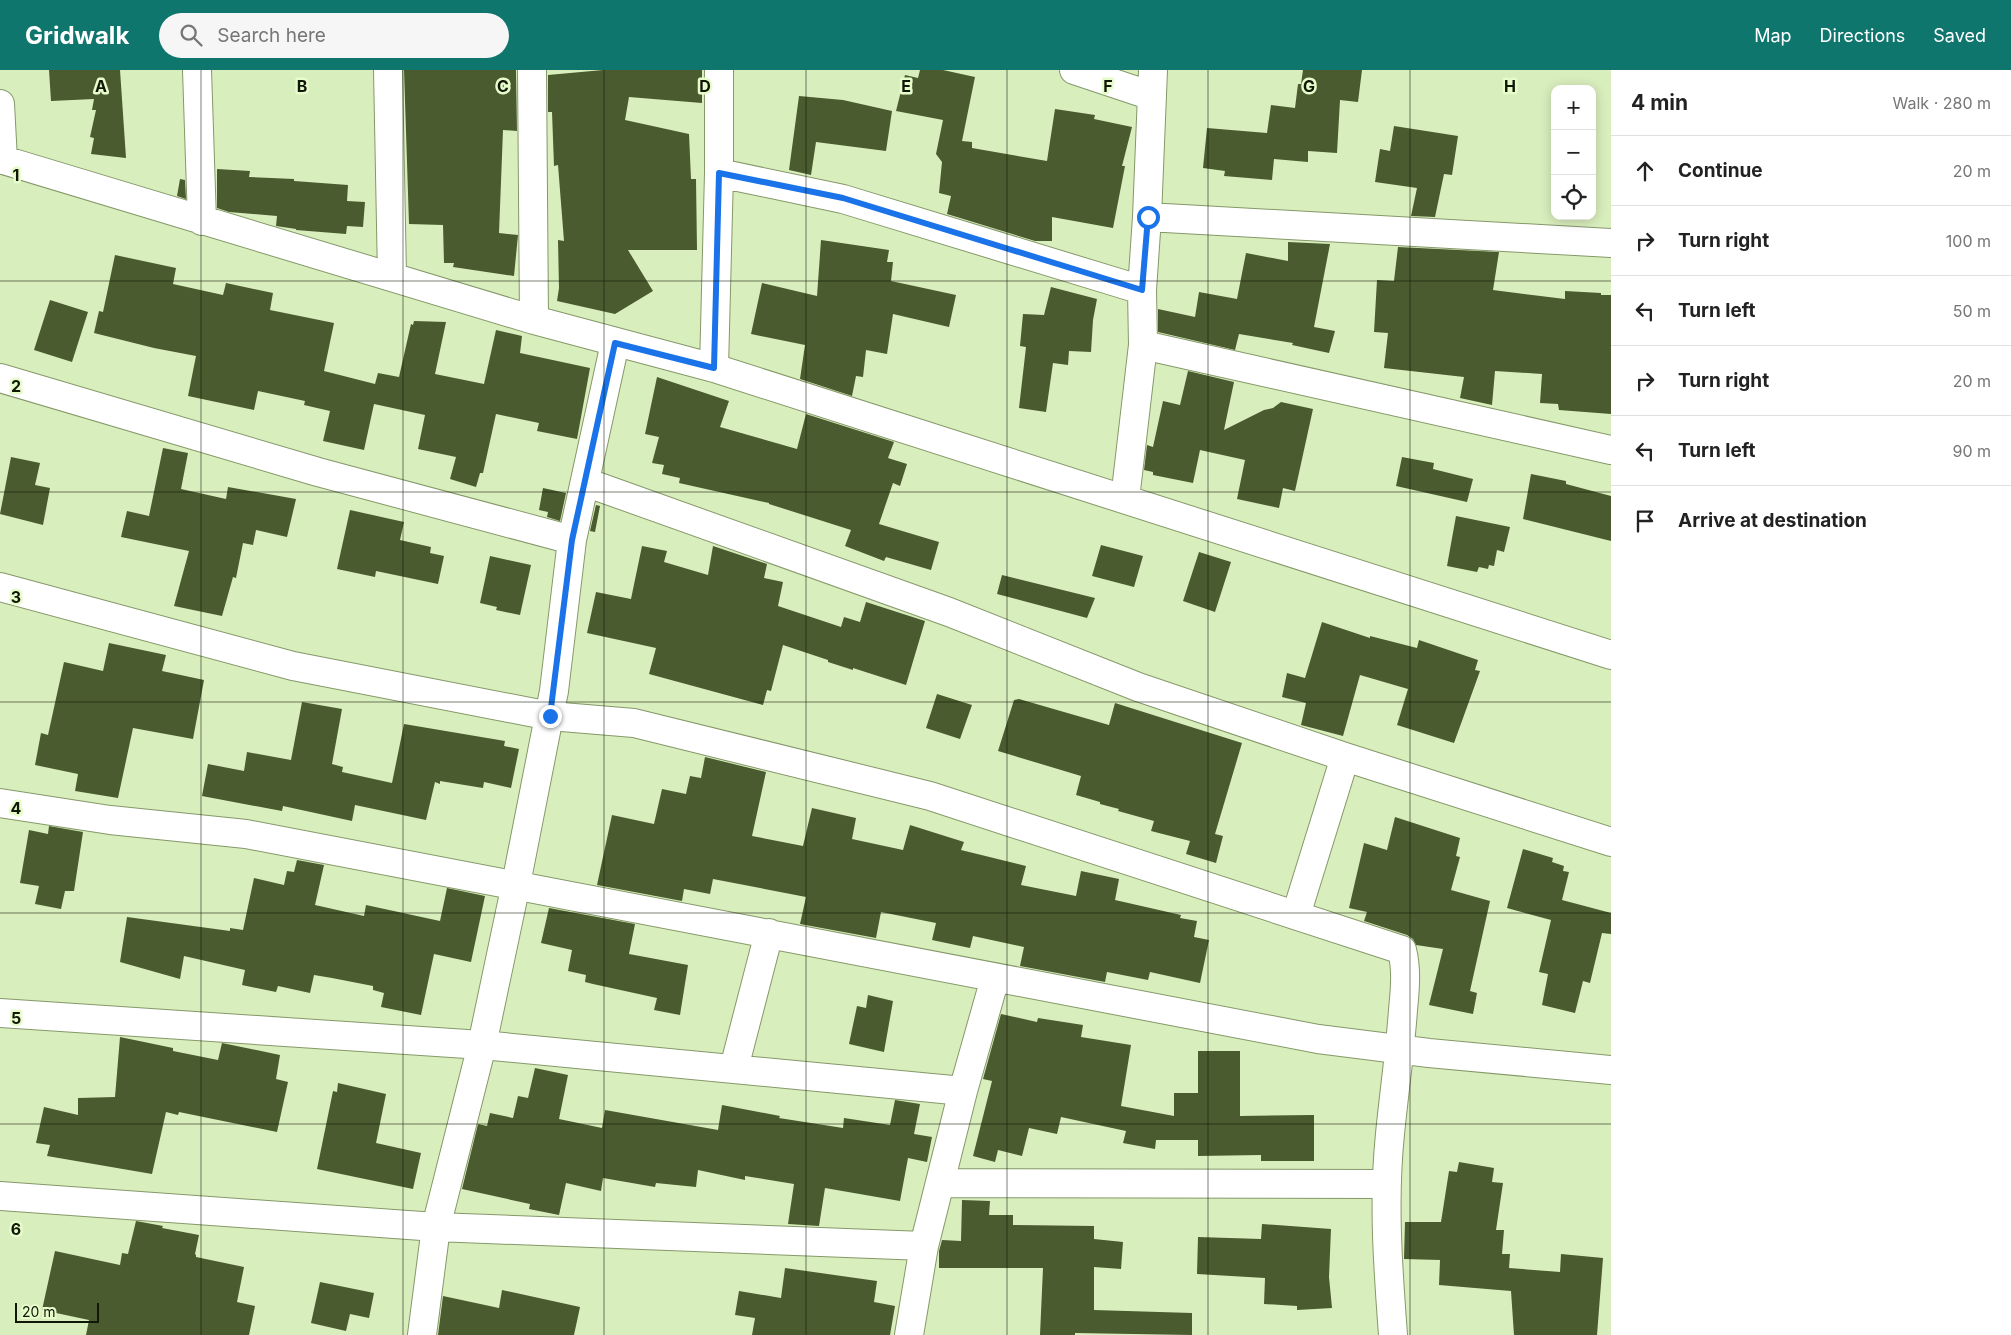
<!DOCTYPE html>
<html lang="en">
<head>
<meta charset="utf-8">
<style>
	:root { --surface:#fff; --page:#f6f6f6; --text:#222; --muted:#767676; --line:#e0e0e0; --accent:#0f766e }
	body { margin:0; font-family:Inter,sans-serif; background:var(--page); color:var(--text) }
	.controls { position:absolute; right:15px; top:15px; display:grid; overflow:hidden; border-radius:10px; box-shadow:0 2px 12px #0003 }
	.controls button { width:45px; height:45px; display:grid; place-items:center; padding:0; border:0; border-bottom:1px solid var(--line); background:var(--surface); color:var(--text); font:25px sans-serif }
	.scale { position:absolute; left:15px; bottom:12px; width:84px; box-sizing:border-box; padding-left:5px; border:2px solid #111706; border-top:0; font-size:14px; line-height:18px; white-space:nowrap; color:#111706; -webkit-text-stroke:4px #e6fcca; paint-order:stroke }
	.stop { position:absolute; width:15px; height:15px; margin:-11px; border:4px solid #1a73e8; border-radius:50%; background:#fff }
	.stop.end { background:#1a73e8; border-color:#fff; box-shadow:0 1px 5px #0008 }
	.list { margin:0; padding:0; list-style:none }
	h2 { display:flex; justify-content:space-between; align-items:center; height:65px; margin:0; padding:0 20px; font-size:21px }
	h2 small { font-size:16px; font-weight:400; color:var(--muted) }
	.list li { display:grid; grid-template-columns:32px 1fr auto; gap:15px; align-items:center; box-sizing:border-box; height:70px; padding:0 20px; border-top:1px solid var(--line) }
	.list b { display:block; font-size:19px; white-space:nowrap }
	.list em { font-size:16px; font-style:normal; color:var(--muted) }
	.icon { flex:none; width:28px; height:28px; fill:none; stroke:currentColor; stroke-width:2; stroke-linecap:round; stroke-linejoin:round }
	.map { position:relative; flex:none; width:1611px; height:1265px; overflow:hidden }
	header { display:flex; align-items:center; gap:30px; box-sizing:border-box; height:70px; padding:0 25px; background:var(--accent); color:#fff }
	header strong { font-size:24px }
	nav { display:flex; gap:28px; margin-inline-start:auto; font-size:18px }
	.search { width:350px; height:45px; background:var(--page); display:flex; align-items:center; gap:12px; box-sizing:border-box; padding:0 18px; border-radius:28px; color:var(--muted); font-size:19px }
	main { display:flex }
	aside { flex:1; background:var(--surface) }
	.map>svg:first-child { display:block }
</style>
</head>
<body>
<header>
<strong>Gridwalk</strong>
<div class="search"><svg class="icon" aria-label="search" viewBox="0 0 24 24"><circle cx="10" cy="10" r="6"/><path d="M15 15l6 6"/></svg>Search here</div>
<nav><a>Map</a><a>Directions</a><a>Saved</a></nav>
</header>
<main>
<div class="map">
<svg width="1611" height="1265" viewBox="0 0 1611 1265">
	<rect width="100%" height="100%" fill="#d9eebd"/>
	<!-- building -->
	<path fill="#4a5b2f" d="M 49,0 L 120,0 L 126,88 L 91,84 L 94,68 L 90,67 L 96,40 L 92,40 L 94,29 L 51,31 Z
		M 404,0 L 516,0 L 517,61 L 503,60 L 499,163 L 518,165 L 514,206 L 453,197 L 454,193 L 444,193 L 443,155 L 409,154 Z
		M 603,0 L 702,0 L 702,33 L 629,27 L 625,50 L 689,64 L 691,109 L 696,109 L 697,180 L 628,180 L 653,221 L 615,244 L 557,231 L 559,218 L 558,170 L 564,171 L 558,95 L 554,96 L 552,42 L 548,42 L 548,5 Z
		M 920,0 L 943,0 L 975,7 L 962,71 L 972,72 L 972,78 L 1047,91 L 1055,39 L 1095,45 L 1094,49 L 1132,57 L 1122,96 L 1125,96 L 1113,158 L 1052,147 L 1052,171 L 1035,171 L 947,144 L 951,126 L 939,123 L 942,92 L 936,84 L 943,50 L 896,41 L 905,5 L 918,8 Z
		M 1303,0 L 1362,0 L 1358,32 L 1340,30 L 1337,83 L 1308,81 L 1308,92 L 1274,89 L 1272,110 L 1224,106 L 1225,101 L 1203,98 L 1207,58 L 1267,63 L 1271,35 L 1295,38 L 1298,14 L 1301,14 Z
		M 799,26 L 843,30 L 892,41 L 886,81 L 816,72 L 811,105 L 789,100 Z
		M 1394,56 L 1458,66 L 1452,105 L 1444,104 L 1435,147 L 1411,146 L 1417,118 L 1375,112 L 1380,79 L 1390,81 Z
		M 217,99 L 250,101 L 249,107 L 294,109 L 294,111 L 348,115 L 347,131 L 365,132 L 363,157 L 347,156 L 346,164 L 296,160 L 296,159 L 276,156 L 277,146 L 229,142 L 217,138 Z
		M 180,109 L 185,110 L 186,129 L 177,126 Z
		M 821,170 L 889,180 L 887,192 L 893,192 L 891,211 L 956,225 L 949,257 L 893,244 L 887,284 L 866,280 L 863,307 L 856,306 L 852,326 L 800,309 L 805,275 L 751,264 L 762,213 L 817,226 Z
		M 1288,172 L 1330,174 L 1314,257 L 1335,261 L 1329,283 L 1292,275 L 1293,273 L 1239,264 L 1235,280 L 1158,262 L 1158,239 L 1195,247 L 1199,222 L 1237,229 L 1246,183 L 1288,191 Z
		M 1398,177 L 1499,182 L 1493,220 L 1565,229 L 1565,221 L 1601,223 L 1601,225 L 1611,225 L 1611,344 L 1559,340 L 1558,334 L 1540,333 L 1542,304 L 1495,301 L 1492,335 L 1460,328 L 1464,307 L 1384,298 L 1388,263 L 1374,262 L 1377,210 L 1394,211 Z
		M 115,185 L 176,198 L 173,214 L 223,225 L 226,213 L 273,223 L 270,240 L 334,253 L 324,301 L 375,314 L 378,303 L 399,307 L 411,254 L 413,255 L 414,251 L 446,252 L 435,304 L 484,314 L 496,260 L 522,266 L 520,283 L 590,298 L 577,369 L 537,361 L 539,353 L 496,344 L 483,403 L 480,403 L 476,417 L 450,409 L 456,387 L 418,379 L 425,345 L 374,334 L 364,380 L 323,371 L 330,341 L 304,335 L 305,331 L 258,321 L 254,340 L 188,326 L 196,286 L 154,278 L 94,263 L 99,241 L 103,242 Z
		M 1051,217 L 1097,229 L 1093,250 L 1091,282 L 1069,281 L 1068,295 L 1053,293 L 1046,342 L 1019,338 L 1026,277 L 1020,276 L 1023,244 L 1044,245 Z
		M 50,230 L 88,242 L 72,292 L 34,280 Z
		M 1188,301 L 1234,312 L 1224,360 L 1264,340 L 1273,338 L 1281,332 L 1313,339 L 1295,421 L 1283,418 L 1279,438 L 1237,429 L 1245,390 L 1200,380 L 1193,413 L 1153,405 L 1153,402 L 1144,400 L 1147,375 L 1153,377 L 1163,331 L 1180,335 Z
		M 657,307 L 729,331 L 720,357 L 797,379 L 806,344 L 894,372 L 888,388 L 907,394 L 900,416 L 893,413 L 879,454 L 939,472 L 931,500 L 886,487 L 884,491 L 845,476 L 851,460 L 769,434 L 769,433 L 679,413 L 680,408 L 662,404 L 664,395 L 652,393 L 659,367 L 645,364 Z
		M 163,378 L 188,383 L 181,419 L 226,429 L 228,417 L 296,429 L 287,467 L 256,460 L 253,475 L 243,473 L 236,508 L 233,507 L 222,546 L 174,536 L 189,481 L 121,467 L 127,441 L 149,446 Z
		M 11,387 L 40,393 L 35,415 L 50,418 L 43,455 L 0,444 Z
		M 1402,387 L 1434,393 L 1433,399 L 1473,409 L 1467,432 L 1396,416 Z
		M 1531,404 L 1566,411 L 1566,414 L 1611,426 L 1611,471 L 1523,449 Z
		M 543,418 L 566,423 L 560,451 L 547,447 L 548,442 L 539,440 Z
		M 596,435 L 600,436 L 595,462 L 590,461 Z
		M 350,440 L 404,452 L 400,470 L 431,477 L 430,483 L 444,486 L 438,514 L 376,501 L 375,507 L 337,499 Z
		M 1456,446 L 1510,457 L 1504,482 L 1497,480 L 1494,496 L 1489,495 L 1488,499 L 1479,497 L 1477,502 L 1447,496 Z
		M 1101,475 L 1143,486 L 1134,517 L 1092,506 Z
		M 642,476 L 667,481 L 664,492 L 708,505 L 713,476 L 767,494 L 764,508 L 783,512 L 778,536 L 841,557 L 844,547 L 860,552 L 866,532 L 925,551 L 906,615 L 853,598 L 853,600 L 828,592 L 828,590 L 783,575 L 771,621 L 767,620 L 763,635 L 649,604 L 656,578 L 587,563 L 596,522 L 631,529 Z
		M 1199,482 L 1231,492 L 1215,542 L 1183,531 Z
		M 490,486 L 531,495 L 520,545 L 496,540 L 497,537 L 480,533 Z
		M 1002,505 L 1095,528 L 1087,548 L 997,524 Z
		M 1322,552 L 1370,568 L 1370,566 L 1417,578 L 1419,570 L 1478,590 L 1475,600 L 1480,601 L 1454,673 L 1397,655 L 1408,619 L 1360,605 L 1343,666 L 1301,655 L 1306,633 L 1282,627 L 1287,603 L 1305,608 Z
		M 109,573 L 166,585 L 162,601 L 204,610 L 193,669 L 133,658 L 118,728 L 75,721 L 78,704 L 35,695 L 41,663 L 48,665 L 64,592 L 103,601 Z
		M 937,624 L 972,635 L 960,669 L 926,658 Z
		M 1019,629 L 1109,655 L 1115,633 L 1242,673 L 1215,764 L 1223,766 L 1216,793 L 1186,784 L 1190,771 L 1151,761 L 1154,751 L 1118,741 L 1119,739 L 1100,734 L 1100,732 L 1076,725 L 1081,706 L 998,681 L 1014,630 Z
		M 302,632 L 342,639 L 332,694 L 343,697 L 342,702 L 392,713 L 404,654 L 505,671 L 504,676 L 519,679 L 511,718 L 484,712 L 483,718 L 440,711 L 440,714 L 435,712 L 426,750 L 355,735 L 352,751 L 283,736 L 282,741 L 202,726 L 208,694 L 244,701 L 247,682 L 291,690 Z
		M 705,687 L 766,702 L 752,766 L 803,776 L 812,738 L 856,748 L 852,769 L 903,780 L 910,755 L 964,772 L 961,780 L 1026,796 L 1021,815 L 1076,826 L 1081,801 L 1119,809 L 1115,830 L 1181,845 L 1180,848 L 1197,851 L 1194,867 L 1209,870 L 1200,913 L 1150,902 L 1148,910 L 1107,902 L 1105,912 L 1020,896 L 1024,877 L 973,866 L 970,878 L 932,870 L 936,853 L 881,842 L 876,868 L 800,854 L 806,827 L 713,809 L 710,824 L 684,819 L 682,831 L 597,815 L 612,745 L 654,754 L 662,719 L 686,724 L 690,706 L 701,708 Z
		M 1395,747 L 1460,768 L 1456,786 L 1460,787 L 1451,820 L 1490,831 L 1470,921 L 1477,923 L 1473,944 L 1429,935 L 1443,879 L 1416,875 L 1413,869 L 1407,865 L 1364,851 L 1367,842 L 1349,838 L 1364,773 L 1387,780 Z
		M 49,756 L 83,762 L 74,821 L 65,821 L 61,839 L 35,834 L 39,816 L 20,813 L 29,760 L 48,764 Z
		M 1523,779 L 1553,788 L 1552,792 L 1564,796 L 1563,801 L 1569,802 L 1562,830 L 1611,843 L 1611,864 L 1602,863 L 1590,913 L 1583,911 L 1575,943 L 1542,935 L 1548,904 L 1539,902 L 1551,850 L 1507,838 Z
		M 297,790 L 324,795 L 315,835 L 364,846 L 366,835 L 440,851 L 447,818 L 485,826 L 471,892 L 434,884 L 421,945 L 381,937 L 384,923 L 373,920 L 373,916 L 332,908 L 314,905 L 310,923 L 278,916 L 276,922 L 242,915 L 245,900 L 184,886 L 180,909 L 120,892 L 127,847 L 230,861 L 230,858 L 243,860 L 254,808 L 284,815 L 287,801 L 294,802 Z
		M 549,838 L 635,854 L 629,884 L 688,895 L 680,945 L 654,940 L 657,928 L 593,914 L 585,912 L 586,905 L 568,901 L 572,880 L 541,873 Z
		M 868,925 L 893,931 L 884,982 L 849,974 L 857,936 L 866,938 Z
		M 1001,944 L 1037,952 L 1038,948 L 1083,955 L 1081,967 L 1131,975 L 1121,1036 L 1174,1046 L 1174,1023 L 1198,1023 L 1198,981 L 1240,981 L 1240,1046 L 1314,1045 L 1314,1091 L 1261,1091 L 1261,1085 L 1198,1086 L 1198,1070 L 1156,1070 L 1155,1079 L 1123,1073 L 1126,1061 L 1061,1047 L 1057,1064 L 1029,1058 L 1022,1086 L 998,1080 L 995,1092 L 973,1086 L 992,1011 L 983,1009 Z
		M 120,967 L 173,978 L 173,981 L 218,990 L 222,973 L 280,985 L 276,1009 L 288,1012 L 277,1062 L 179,1042 L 178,1045 L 166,1042 L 152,1104 L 47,1086 L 50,1075 L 36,1073 L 44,1037 L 78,1045 L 78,1028 L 115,1027 Z
		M 535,998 L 568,1005 L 559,1049 L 602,1058 L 605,1040 L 718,1060 L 722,1035 L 780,1046 L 779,1048 L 843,1058 L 844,1048 L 890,1055 L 895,1030 L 920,1034 L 914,1064 L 932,1067 L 927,1092 L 908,1088 L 900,1131 L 825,1118 L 819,1156 L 788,1154 L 794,1114 L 745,1106 L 745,1110 L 698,1100 L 696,1117 L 656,1113 L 655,1117 L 603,1108 L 601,1121 L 566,1113 L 559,1145 L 529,1139 L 530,1134 L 462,1119 L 478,1054 L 487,1056 L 490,1043 L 513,1048 L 518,1026 L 528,1028 Z
		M 338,1013 L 386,1024 L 376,1073 L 421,1083 L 413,1119 L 317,1099 L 333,1021 L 337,1022 Z
		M 1459,1092 L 1494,1098 L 1492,1112 L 1503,1113 L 1496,1160 L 1504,1160 L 1502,1184 L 1510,1184 L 1509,1198 L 1560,1202 L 1561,1184 L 1603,1188 L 1597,1265 L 1514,1265 L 1511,1221 L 1439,1215 L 1440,1190 L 1404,1189 L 1405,1152 L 1441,1152 L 1449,1101 L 1457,1102 Z
		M 962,1130 L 990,1131 L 989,1145 L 1013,1145 L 1013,1155 L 1094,1156 L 1094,1169 L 1123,1172 L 1121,1199 L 1094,1197 L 1094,1240 L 1192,1243 L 1192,1265 L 1075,1263 L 1075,1265 L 1040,1265 L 1043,1198 L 939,1198 L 939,1181 L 942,1170 L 961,1171 Z
		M 136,1151 L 163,1156 L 162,1158 L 199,1165 L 195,1184 L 196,1185 L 196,1187 L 244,1197 L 237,1232 L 255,1236 L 249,1265 L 86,1265 L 89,1250 L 42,1240 L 55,1181 L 120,1195 L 122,1183 L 128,1184 Z
		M 1262,1154 L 1331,1159 L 1329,1207 L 1332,1238 L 1297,1240 L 1297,1236 L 1264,1234 L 1265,1208 L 1197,1204 L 1198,1167 L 1261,1169 Z
		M 785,1198 L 877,1211 L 874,1232 L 895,1236 L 890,1265 L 752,1265 L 755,1248 L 735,1245 L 739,1221 L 781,1228 Z
		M 320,1212 L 374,1223 L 369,1248 L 350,1244 L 346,1261 L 311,1253 Z
		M 502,1220 L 580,1237 L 574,1265 L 438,1265 L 443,1226 L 499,1238 Z"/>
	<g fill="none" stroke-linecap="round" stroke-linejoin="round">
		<!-- street casing -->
		<g stroke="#859869" stroke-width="30">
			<path id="street" d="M 197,0 L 202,151
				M 388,0 L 392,206
				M 532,0 L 534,250
				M 1074,0 L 1152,26
				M 0,34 L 3,90
				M 0,89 L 534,250 L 714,298 L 1611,585
				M 719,103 L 843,129 L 1142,220
				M 1147,147 L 1611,173
				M 1143,275 L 1611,380
				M 714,298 L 719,103 L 719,0
				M 0,308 L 318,402 L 572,470
				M 585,412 L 949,542 L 1138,617 L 1345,687 L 1611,772
				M 1125,429 L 1143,275 L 1142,220 L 1147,147 L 1153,0
				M 0,517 L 293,596 L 550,646 L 634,653 L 930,726 L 1402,880 C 1407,900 1405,919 1403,940 C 1400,982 1394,1023 1390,1064 C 1383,1132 1388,1198 1393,1265
				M 0,733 L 110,750 L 246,764 L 1318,969 L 1429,983 L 1611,1000
				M 1296,845 L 1345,687
				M 0,943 L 482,975 L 963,1021
				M 734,998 L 769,863
				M 940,1113 L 1386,1114
				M 0,1126 L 436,1157 L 924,1176
				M 422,1265 L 436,1157 L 482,975 L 516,814 L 554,621 L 572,470 L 615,273
				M 909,1265 L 924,1176 L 963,1021 L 995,908"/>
		</g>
		<!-- street -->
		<use href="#street" stroke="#fff" stroke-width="28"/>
	</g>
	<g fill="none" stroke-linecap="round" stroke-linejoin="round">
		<!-- route -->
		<path stroke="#1a73e8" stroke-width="6" d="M 550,646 L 572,470 L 615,273 L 714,298 L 719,103 L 843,128 L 1142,220 L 1148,147"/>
	</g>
	<!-- grid -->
	<path fill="none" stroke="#111706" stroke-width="1" stroke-opacity="0.55" d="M 201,0 L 201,1265M 403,0 L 403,1265M 604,0 L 604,1265M 806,0 L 806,1265M 1007,0 L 1007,1265M 1208,0 L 1208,1265M 1410,0 L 1410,1265M 0,211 L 1611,211M 0,422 L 1611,422M 0,632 L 1611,632M 0,843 L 1611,843M 0,1054 L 1611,1054"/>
	<g font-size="16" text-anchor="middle" font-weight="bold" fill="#111706" stroke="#e6fcca" stroke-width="5" stroke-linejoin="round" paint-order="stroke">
		<text x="101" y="22">A</text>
		<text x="302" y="22">B</text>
		<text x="503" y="22">C</text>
		<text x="705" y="22">D</text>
		<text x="906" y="22">E</text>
		<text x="1108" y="22">F</text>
		<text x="1309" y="22">G</text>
		<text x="1510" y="22">H</text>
		<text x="16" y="111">1</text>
		<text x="16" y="322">2</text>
		<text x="16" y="533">3</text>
		<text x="16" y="744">4</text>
		<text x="16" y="954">5</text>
		<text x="16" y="1165">6</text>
	</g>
</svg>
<div class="controls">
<button>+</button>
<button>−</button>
<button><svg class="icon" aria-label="locate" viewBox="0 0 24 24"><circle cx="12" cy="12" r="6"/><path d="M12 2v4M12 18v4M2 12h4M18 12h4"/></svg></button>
</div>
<div class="scale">20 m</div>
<div class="stop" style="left:1148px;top:147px"></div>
<div class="stop end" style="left:550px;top:646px"></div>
</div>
<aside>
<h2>4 min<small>Walk · 280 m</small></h2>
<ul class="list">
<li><svg class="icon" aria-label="ahead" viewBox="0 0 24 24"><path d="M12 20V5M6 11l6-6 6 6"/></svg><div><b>Continue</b></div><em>20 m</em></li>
<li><svg class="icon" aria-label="right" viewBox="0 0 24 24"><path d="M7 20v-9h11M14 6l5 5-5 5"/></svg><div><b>Turn right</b></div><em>100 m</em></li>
<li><svg class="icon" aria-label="left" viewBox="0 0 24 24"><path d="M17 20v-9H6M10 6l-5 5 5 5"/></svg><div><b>Turn left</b></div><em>50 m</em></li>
<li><svg class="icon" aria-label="right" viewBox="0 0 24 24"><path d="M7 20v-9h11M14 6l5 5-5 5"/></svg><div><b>Turn right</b></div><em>20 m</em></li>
<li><svg class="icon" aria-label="left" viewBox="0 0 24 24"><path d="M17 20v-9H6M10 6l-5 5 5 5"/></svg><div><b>Turn left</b></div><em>90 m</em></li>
<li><svg class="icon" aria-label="arrive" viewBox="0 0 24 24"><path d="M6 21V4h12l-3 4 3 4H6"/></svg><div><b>Arrive at destination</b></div></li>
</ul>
</aside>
</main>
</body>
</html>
